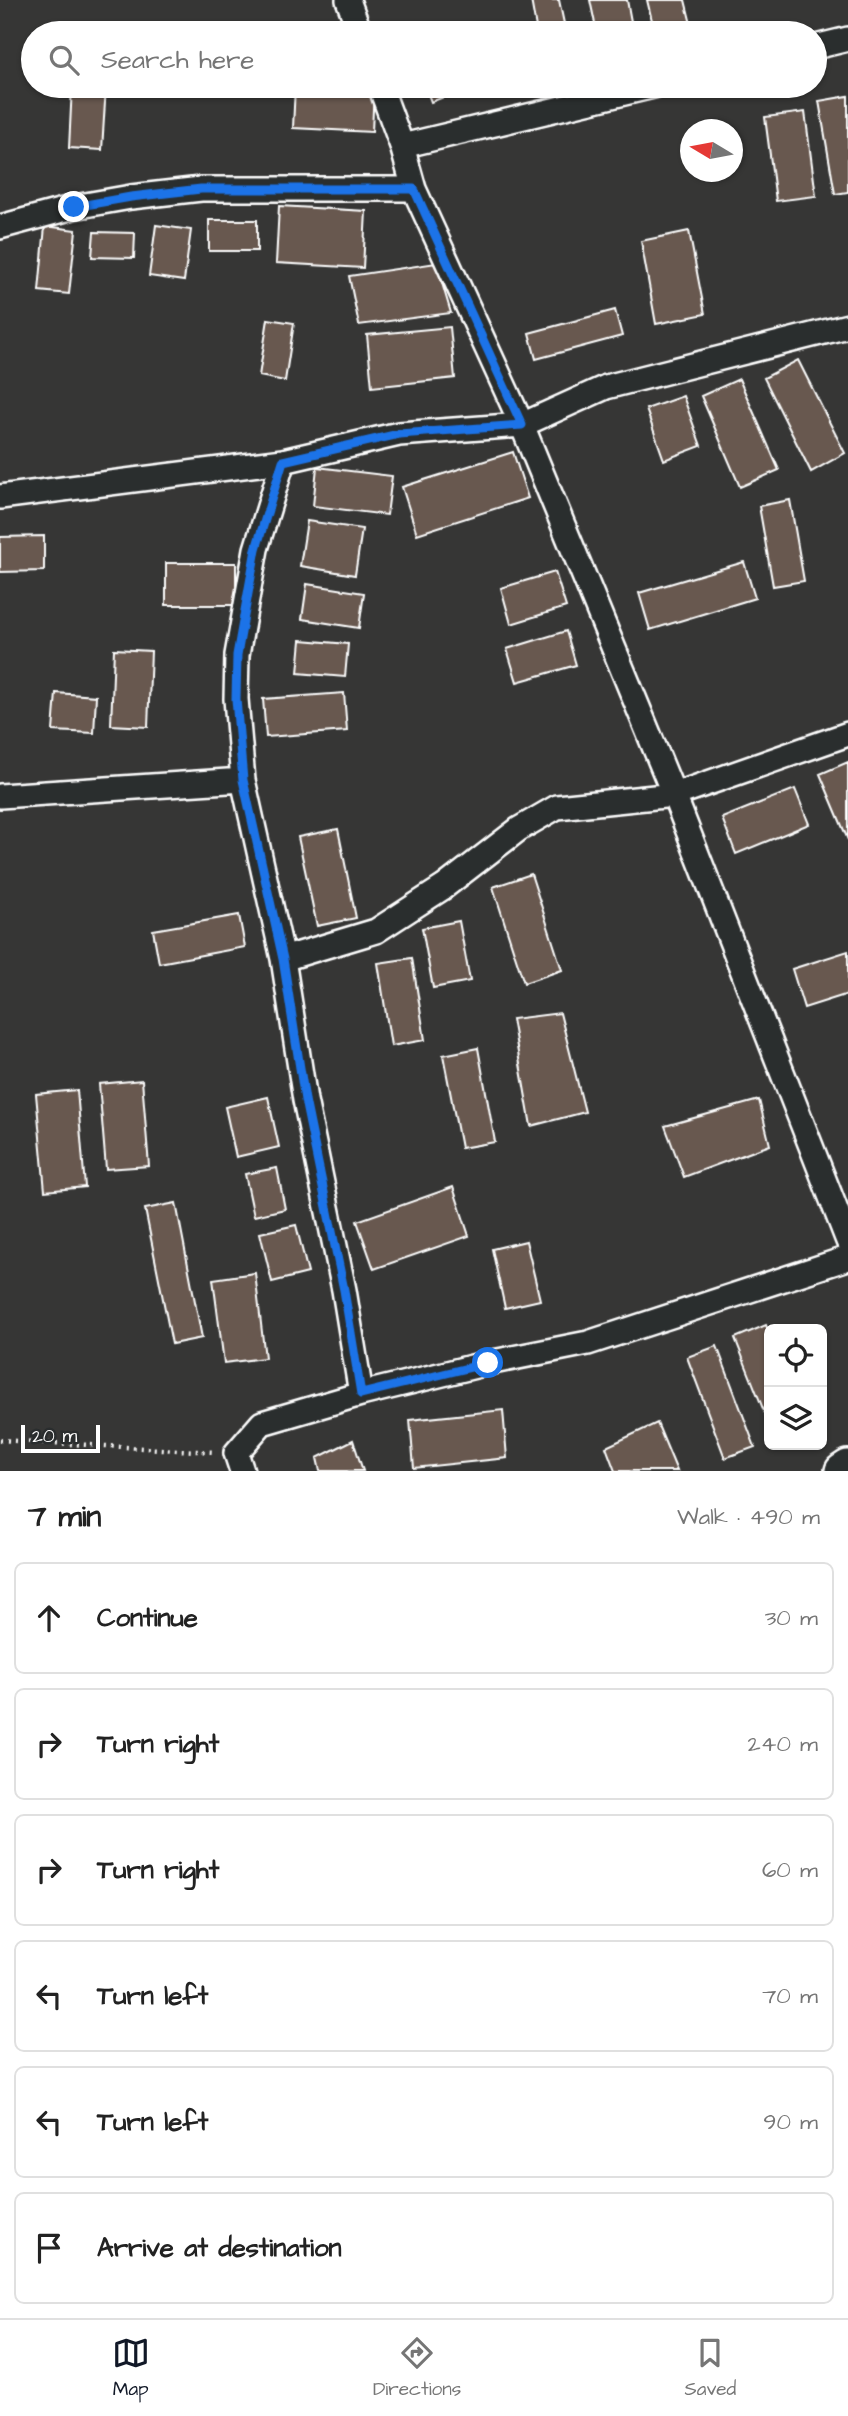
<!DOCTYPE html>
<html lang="en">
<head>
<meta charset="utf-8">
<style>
	:root { --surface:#fff; --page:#f2f2f2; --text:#222; --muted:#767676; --line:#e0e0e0; --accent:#111827 }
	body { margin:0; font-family:"Architects Daughter",sans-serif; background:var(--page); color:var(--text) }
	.controls { position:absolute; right:21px; bottom:21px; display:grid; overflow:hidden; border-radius:10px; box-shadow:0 2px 5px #0004 }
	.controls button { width:63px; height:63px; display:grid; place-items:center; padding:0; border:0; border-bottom:2px solid var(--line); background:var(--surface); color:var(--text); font:35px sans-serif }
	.compass { position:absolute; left:680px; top:119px; width:63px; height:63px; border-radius:50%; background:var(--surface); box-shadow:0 2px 5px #0004; rotate:280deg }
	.scale { position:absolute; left:21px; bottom:18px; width:79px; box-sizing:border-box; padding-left:7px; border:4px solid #fff; border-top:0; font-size:19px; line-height:24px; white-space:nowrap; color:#fff; -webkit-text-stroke:5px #2a2d2e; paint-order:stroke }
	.stop { position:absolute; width:21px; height:21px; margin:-16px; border:5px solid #1a73e8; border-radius:50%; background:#fff }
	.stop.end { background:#1a73e8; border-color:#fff; box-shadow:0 2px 7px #0008 }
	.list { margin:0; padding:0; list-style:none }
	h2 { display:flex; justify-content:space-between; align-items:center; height:91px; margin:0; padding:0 28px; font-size:30px }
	h2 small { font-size:23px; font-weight:400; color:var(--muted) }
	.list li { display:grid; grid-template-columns:46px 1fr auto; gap:21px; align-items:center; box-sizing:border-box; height:112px; margin:0 14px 14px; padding:0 14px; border:2px solid var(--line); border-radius:10px }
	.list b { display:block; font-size:26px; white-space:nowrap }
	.list em { font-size:23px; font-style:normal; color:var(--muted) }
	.icon { flex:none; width:38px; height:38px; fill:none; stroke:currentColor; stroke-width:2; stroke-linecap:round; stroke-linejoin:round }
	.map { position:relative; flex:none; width:848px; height:1471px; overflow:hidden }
	.search { position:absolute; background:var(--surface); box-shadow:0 2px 5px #0004; left:21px; right:21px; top:21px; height:77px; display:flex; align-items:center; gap:18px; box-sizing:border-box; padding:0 24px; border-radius:38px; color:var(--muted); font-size:26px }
	.sheet { height:847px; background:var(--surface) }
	nav { display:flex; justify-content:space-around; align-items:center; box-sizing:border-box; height:98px; border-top:2px solid var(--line); background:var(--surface); font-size:19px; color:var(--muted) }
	nav a { display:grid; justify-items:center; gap:4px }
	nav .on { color:var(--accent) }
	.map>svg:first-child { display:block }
</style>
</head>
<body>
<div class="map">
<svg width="848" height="1471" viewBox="0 0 848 1471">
	<rect width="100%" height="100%" fill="#363635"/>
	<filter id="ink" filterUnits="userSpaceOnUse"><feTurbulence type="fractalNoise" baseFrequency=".0143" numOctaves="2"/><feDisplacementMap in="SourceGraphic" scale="14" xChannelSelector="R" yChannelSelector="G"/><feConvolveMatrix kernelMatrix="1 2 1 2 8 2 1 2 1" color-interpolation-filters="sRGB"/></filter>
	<g filter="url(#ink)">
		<!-- building -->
		<path fill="#685950" stroke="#fff" stroke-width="2" d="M 531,0 L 559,0 L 566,33 L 537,33 Z
			M 590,0 L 627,0 L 632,27 L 597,33 Z
			M 647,0 L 685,0 L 693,32 L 655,33 Z
			M 72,86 L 106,86 L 102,150 L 69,148 Z
			M 295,86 L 374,86 L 372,132 L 293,128 Z
			M 425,86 L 472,86 L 431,102 Z
			M 848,96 L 848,192 L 835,194 L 819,101 Z
			M 805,112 L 816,196 L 776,201 L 765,117 Z
			M 279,206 L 366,211 L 363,268 L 276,263 Z
			M 209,220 L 257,220 L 257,251 L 209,251 Z
			M 156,225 L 191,230 L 184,281 L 149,276 Z
			M 45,226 L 76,230 L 69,294 L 39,291 Z
			M 689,231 L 705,314 L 656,324 L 641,241 Z
			M 94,232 L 135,233 L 134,258 L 92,257 Z
			M 436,263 L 451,313 L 359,325 L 349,276 Z
			M 615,310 L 622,336 L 536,359 L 529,333 Z
			M 268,319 L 294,323 L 285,381 L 259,376 Z
			M 450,327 L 455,378 L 372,387 L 367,335 Z
			M 798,360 L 845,453 L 811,472 L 764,378 Z
			M 739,379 L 779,470 L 740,487 L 701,396 Z
			M 683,396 L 701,446 L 664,460 L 646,409 Z
			M 513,452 L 528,498 L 417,534 L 402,487 Z
			M 317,467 L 392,476 L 387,515 L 313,506 Z
			M 790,500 L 804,581 L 773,586 L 759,506 Z
			M 307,521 L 362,529 L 355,575 L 300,566 Z
			M 44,536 L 44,571 L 0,572 L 0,537 Z
			M 744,562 L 755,598 L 650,630 L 639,593 Z
			M 166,563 L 236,563 L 236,605 L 166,605 Z
			M 555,572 L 566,607 L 511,624 L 501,588 Z
			M 307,584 L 364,593 L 359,628 L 302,619 Z
			M 566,631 L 576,665 L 517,682 L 507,649 Z
			M 301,640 L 348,644 L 345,677 L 298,673 Z
			M 114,649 L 151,651 L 148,727 L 111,725 Z
			M 56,693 L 96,696 L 94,733 L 53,731 Z
			M 344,693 L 347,731 L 266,737 L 263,699 Z
			M 848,762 L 848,840 L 820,774 Z
			M 795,789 L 809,824 L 736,854 L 722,818 Z
			M 338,829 L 356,918 L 317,926 L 298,837 Z
			M 531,874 L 562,970 L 524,983 L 493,887 Z
			M 239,915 L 245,947 L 159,963 L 153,930 Z
			M 459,921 L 470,981 L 433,988 L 422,928 Z
			M 848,951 L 848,994 L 804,1008 L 792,969 Z
			M 412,958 L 425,1040 L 391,1046 L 378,963 Z
			M 560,1013 L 585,1112 L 531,1126 L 512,1019 Z
			M 478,1048 L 495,1142 L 461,1148 L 443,1055 Z
			M 142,1080 L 149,1166 L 106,1169 L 99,1084 Z
			M 77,1090 L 85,1187 L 45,1191 L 36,1094 Z
			M 268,1097 L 279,1147 L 236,1157 L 225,1107 Z
			M 759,1100 L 770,1145 L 684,1177 L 665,1126 Z
			M 277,1168 L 285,1209 L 254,1216 L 245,1174 Z
			M 453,1187 L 469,1236 L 374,1269 L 357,1221 Z
			M 176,1203 L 202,1338 L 172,1344 L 145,1209 Z
			M 296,1225 L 308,1273 L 272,1282 L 260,1233 Z
			M 526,1241 L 540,1300 L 505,1308 L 492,1249 Z
			M 255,1273 L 265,1358 L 224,1363 L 213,1279 Z
			M 766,1325 L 769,1333 L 769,1424 L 735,1338 Z
			M 717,1346 L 755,1447 L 725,1458 L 687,1357 Z
			M 503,1410 L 507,1458 L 414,1468 L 410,1420 Z
			M 657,1423 L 677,1471 L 615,1471 L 606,1447 Z
			M 353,1440 L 363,1471 L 320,1471 L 317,1458 Z"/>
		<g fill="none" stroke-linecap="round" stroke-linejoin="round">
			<!-- minor casing -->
			<g stroke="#fff" stroke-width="28">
				<path id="minor" d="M 348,0 L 360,33
					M 815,47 L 848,39
					M 380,86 L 402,146 L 414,189 L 522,425 L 674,795 L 848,1241
					M 402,146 L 654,86
					M 0,227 L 74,207 L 131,197 L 201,189 L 414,189
					M 283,461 L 256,549 L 237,655 L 236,699 L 243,780 L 283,959 L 305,1100 L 344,1290 L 361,1394
					M 0,497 L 283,461 L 399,434 L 522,425 L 606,387 L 848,326
					M 0,796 L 243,780
					M 283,959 L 376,931 L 444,887 L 519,829 L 557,807 L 674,795 L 848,734
					M 242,1471 L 236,1453 L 262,1423 L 361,1394 L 488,1363 L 588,1343 L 848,1258"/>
			</g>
			<!-- secondary casing -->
			<g stroke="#fff" stroke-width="38">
				<path id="secondary" d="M 842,1471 L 848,1467"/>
			</g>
			<!-- path -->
			<path stroke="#fff" stroke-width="4.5" stroke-dasharray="2 5" stroke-linecap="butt" d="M 0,1440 L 214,1452"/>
			<!-- minor -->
			<use href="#minor" stroke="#2a2d2e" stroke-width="23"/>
			<!-- secondary -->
			<use href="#secondary" stroke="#2a2d2e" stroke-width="33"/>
		</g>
	</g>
	<g fill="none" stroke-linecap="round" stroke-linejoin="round" filter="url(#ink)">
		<!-- route -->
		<path stroke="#1a73e8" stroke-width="9" d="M 74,207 L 131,197 L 201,189 L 414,189 L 522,425 L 399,434 L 283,461 L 256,549 L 237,655 L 236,699 L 243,780 L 283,959 L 305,1100 L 344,1290 L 361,1394 L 488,1363"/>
	</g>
</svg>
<div class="controls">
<button><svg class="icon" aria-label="locate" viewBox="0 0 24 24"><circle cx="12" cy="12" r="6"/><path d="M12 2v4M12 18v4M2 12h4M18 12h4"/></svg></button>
<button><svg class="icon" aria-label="layers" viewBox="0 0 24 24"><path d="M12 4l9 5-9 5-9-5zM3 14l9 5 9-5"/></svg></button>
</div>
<svg class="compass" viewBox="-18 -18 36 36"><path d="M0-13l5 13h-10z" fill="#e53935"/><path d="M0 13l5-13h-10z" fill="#767676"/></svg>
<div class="scale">20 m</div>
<div class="stop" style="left:488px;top:1363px"></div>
<div class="stop end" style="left:74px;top:207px"></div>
<div class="search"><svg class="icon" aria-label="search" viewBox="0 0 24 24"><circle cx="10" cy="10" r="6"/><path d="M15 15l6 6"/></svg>Search here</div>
</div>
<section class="sheet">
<h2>7 min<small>Walk · 490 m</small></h2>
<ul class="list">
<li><svg class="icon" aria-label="ahead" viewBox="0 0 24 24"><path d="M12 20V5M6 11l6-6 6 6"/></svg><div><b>Continue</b></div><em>30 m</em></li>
<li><svg class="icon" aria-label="right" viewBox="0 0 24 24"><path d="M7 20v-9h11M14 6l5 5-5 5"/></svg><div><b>Turn right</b></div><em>240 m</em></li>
<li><svg class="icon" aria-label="right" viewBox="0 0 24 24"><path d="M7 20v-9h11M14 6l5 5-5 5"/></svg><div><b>Turn right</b></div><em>60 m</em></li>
<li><svg class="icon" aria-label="left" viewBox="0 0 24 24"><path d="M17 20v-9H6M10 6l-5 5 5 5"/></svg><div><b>Turn left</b></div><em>70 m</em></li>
<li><svg class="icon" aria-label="left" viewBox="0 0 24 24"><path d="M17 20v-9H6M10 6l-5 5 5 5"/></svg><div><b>Turn left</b></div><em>90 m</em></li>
<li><svg class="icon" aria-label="arrive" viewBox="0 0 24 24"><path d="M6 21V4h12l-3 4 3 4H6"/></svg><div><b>Arrive at destination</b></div></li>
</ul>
</section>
<nav>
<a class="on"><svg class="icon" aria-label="map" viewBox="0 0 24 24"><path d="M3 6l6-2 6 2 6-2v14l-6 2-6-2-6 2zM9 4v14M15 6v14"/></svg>Map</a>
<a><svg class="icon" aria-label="directions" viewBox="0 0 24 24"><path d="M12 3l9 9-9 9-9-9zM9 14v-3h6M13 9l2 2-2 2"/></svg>Directions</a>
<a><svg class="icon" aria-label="saved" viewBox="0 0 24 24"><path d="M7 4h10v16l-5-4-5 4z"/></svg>Saved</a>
</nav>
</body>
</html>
